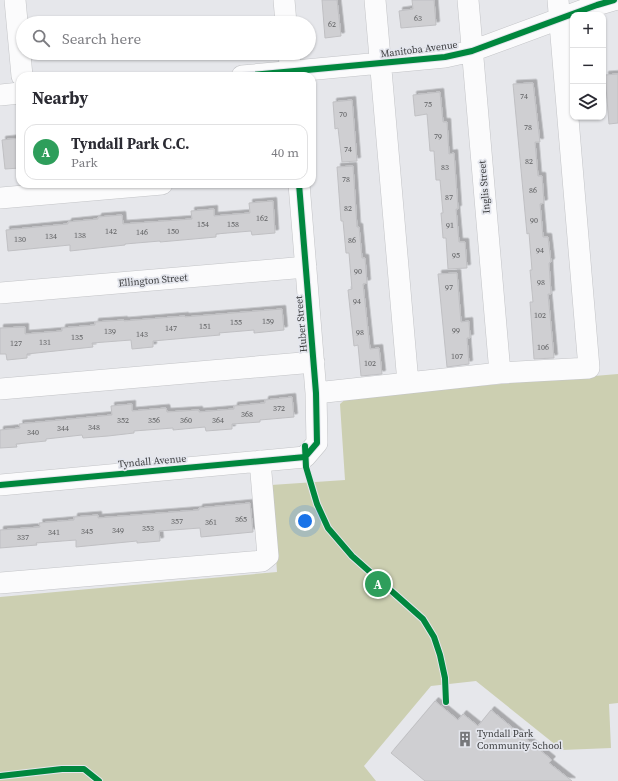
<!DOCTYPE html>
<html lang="en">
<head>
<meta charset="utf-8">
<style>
	:root { --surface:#fff; --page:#f7f7f7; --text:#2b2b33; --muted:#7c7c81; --line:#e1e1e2; --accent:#77787b }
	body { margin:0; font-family:"Source Serif 4",serif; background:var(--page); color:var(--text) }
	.controls { position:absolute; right:12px; top:12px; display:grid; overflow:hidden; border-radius:8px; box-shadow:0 1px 3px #0004 }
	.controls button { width:36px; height:36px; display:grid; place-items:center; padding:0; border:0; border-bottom:1px solid var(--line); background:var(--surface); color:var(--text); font:20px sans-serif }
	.you { position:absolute; left:305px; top:521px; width:14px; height:14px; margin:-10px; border:3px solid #fff; border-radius:50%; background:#1a73e8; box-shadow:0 0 0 6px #1a73e833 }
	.badge { display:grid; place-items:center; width:26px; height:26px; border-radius:50%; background:var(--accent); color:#fff; font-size:13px; font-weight:700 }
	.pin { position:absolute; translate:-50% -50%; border:2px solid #fff; box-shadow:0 1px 4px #0006 }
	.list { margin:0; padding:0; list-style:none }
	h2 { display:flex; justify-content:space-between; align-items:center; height:52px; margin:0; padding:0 16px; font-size:17px }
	h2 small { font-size:13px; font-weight:400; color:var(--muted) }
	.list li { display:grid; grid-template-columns:26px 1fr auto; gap:12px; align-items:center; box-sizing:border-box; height:56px; margin:0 8px 8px; padding:0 8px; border:1px solid var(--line); border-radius:12px }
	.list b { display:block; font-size:15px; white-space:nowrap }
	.list p { margin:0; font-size:13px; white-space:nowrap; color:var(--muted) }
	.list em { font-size:13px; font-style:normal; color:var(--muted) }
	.icon { flex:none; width:22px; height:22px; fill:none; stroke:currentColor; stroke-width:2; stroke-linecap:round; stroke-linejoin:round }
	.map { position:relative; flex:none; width:618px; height:781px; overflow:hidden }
	.search { position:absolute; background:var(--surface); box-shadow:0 1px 3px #0004; left:16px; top:16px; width:300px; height:44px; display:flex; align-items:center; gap:10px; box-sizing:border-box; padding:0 14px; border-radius:22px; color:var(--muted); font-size:15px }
	.panel { position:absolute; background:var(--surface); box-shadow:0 1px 3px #0004; left:16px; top:72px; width:300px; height:116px; border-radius:12px }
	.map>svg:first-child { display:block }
</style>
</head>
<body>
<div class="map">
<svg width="618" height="781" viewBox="0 0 618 781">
	<defs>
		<filter id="shadow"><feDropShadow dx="3.5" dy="-3.5" stdDeviation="0" flood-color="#0004"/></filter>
	</defs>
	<rect width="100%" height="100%" fill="#e6e7eb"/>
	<!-- green -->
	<path fill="#cccfb1" d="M 618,374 L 618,703 L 609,704 L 611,748 L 562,750 L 476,681 L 431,686 L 364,766 L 376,781 L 0,781 L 0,597 L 277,572 L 271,485 L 345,480 L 340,404 L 348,397 Z"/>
	<!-- building -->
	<path fill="#cfcfd2" stroke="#c0c0c3" filter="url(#shadow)" d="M 322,0 L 337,0 L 341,36 L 325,38 Z
		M 412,0 L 434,0 L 436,25 L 401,28 L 399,11 L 413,9 Z
		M 618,74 L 618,123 L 609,124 L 605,75 Z
		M 533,83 L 540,142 L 535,142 L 538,176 L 542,176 L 544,203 L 540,204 L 543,237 L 548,237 L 551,262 L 549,263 L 551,294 L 548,294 L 554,358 L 534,359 L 530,302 L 533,302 L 530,270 L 532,270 L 529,233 L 527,234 L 513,84 Z
		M 440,92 L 443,122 L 447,122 L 449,154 L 454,153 L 458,209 L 456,209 L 459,242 L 465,242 L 467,268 L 448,269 L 446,238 L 443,238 L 441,213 L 443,213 L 440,180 L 436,180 L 434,151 L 430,151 L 427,114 L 415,116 L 413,95 Z
		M 352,100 L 357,161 L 342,162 L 338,128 L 335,129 L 333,102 Z
		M 20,138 L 20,168 L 5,169 L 2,140 Z
		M 353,166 L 357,227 L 359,227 L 362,258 L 365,258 L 367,283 L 363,284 L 370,349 L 379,348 L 382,374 L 361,376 L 358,345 L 354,346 L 348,290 L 352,289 L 349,253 L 346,253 L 343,221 L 341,221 L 337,167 Z
		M 273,201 L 275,233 L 252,235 L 251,231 L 216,234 L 216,237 L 160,242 L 160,241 L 125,244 L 125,245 L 70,251 L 70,245 L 8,251 L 6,230 L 68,224 L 68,222 L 98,219 L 98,217 L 122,215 L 123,224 L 192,219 L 191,211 L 214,209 L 214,216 L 250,213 L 249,203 Z
		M 457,273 L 461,322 L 469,321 L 470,338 L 467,338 L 469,364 L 447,367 L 438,274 Z
		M 282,309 L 284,330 L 254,333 L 254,330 L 219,333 L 220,335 L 153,341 L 153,347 L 132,349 L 131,340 L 92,343 L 93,347 L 27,354 L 27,358 L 7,360 L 6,354 L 0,354 L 0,328 L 25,327 L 25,334 L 62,331 L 62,328 L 95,325 L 95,322 L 124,320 L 124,321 L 185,316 L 185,317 Z
		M 292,397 L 294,417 L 260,420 L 260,422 L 232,424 L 232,429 L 206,431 L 205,427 L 173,430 L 173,428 L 134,431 L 134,433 L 108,436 L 83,438 L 82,435 L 46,439 L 46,441 L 16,444 L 17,447 L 0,448 L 0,430 L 20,428 L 19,424 L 112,415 L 111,406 L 132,404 L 132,411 L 166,408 L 167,412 L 199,410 L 199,412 L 234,409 L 234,406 L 265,403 L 265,400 Z
		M 250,503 L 253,532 L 201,537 L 200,528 L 159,531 L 160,541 L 137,543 L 137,541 L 76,547 L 76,540 L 36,543 L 37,545 L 0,548 L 0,530 L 40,527 L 39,523 L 74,520 L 74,517 L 98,515 L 98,518 L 199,510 L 199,508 Z
		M 435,701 L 458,720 L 463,714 L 478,726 L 491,710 L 552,760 L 549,763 L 572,781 L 425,781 L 391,753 Z"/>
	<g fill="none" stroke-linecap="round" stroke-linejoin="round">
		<!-- minor casing -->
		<g stroke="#c3c4c7" stroke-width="22">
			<path id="minor" d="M 15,0 L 22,76
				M 284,0 L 286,23
				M 375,0 L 408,383
				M 468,0 L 500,373
				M 289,53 L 291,76
				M 242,76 L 445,57 L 472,51 L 597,5 L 614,0
				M 0,95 L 20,93
				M 0,198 L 162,184
				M 0,293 L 306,267
				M 0,389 L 314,362
				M 316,393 L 500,373 L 589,368 L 558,0
				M 0,485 L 305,457 L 317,443 L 316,393 L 299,184
				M 0,583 L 262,561 L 268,556 L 260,461"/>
		</g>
		<!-- minor -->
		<use href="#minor" stroke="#fbfbfc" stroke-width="21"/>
		<!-- cycleway casing -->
		<g stroke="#e4e6ed" stroke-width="8">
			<path id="cycleway" d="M 242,76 L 445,57 L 472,51 L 597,5 L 614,0
				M 305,446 L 306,467 L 317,504 L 328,528 L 352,556 L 423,619 L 434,637 L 440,655 L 445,678 L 446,702
				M 0,485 L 305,457 L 317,443 L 316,393 L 299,184
				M 0,776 L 62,769 L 84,769 L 99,781"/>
		</g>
		<!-- cycleway -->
		<use href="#cycleway" stroke="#00873e" stroke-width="6"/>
	</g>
	<!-- icons -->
	<defs>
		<g id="building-bare" transform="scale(1.2)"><path d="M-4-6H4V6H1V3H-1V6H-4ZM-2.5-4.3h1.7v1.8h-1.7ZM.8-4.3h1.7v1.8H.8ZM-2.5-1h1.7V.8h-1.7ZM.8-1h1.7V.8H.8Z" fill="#77787b" stroke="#e4e6ed" stroke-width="2.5" paint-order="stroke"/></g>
	</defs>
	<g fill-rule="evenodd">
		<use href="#building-bare" x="465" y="739"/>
	</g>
	<g text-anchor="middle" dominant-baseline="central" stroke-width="3.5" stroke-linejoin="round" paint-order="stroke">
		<!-- number labels -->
		<g font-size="8" fill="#606163">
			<text x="418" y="18">63</text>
			<text x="332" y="24">62</text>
			<text x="524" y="96">74</text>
			<text x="428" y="104">75</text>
			<text x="343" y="114">70</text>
			<text x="528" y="127">78</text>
			<text x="438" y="136">79</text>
			<text x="348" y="149">74</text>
			<text x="529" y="161">82</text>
			<text x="445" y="167">83</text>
			<text x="346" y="179">78</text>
			<text x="533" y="190">86</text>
			<text x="449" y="197">87</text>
			<text x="348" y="208">82</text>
			<text x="262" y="218">162</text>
			<text x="534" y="220">90</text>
			<text x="203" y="224">154</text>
			<text x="233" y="224">158</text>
			<text x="450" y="225">91</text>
			<text x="111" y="231">142</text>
			<text x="173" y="231">150</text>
			<text x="142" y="232">146</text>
			<text x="80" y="235">138</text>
			<text x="51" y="236">134</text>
			<text x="20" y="239">130</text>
			<text x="352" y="240">86</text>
			<text x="540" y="250">94</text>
			<text x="456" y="255">95</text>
			<text x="358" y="271">90</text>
			<text x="541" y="282">98</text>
			<text x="449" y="287">97</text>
			<text x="357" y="301">94</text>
			<text x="540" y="315">102</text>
			<text x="268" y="321">159</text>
			<text x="236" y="322">155</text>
			<text x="205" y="326">151</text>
			<text x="171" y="328">147</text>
			<text x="456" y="330">99</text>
			<text x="110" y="331">139</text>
			<text x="360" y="332">98</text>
			<text x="142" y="334">143</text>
			<text x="77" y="337">135</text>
			<text x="45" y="342">131</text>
			<text x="16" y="343">127</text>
			<text x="543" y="347">106</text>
			<text x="457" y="356">107</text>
			<text x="370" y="363">102</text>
			<text x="279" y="408">372</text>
			<text x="247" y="414">368</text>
			<text x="123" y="420">352</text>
			<text x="154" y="420">356</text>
			<text x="186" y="420">360</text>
			<text x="218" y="420">364</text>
			<text x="94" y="427">348</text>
			<text x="63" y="428">344</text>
			<text x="33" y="432">340</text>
			<text x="241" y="519">365</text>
			<text x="177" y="521">357</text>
			<text x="211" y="522">361</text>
			<text x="148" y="528">353</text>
			<text x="118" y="530">349</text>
			<text x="87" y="531">345</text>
			<text x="54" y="532">341</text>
			<text x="23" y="537">337</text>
		</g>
		<!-- street labels -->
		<g font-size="10" fill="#3b3c3e" stroke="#e4e6ed">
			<text transform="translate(419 49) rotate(-7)">Manitoba Avenue</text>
			<text transform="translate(484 187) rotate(-95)">Inglis Street</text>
			<text transform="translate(153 280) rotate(-5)">Ellington Street</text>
			<text transform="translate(301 324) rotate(-95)">Huber Street</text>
			<text transform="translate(152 461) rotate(-5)">Tyndall Avenue</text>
		</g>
		<!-- poi labels -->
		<g font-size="10" fill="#3b3c3e" stroke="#e4e6ed" text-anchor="start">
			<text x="477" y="733">Tyndall Park<tspan x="477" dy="12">Community School</tspan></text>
		</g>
	</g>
</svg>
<div class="controls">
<button>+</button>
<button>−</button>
<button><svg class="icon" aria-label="layers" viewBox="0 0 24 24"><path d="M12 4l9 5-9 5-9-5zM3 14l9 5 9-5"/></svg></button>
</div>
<div class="you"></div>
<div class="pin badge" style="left:378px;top:584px;background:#2e9e5b">A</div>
<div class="search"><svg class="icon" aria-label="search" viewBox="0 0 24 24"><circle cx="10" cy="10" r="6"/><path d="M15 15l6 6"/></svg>Search here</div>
<section class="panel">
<h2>Nearby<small></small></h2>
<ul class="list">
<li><span class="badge" style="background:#2e9e5b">A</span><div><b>Tyndall Park C.C.</b><p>Park</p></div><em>40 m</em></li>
</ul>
</section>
</div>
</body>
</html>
